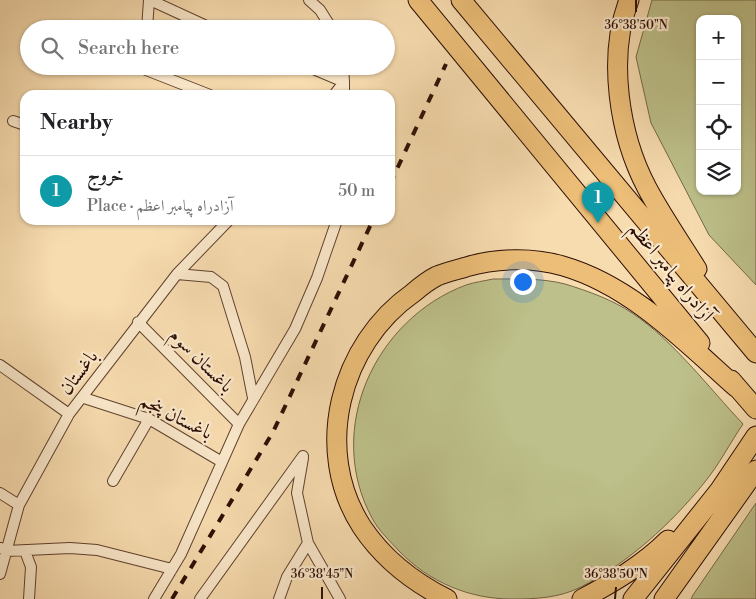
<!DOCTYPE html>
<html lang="en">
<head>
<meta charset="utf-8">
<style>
	:root { --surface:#fff; --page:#f6f6f6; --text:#202124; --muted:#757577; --line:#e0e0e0; --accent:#1a73e8 }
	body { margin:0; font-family:"Libre Bodoni",Amiri,serif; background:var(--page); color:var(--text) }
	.controls { position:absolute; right:15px; top:15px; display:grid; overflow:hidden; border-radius:10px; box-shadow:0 1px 4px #0004 }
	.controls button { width:45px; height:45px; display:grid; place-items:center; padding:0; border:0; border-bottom:1px solid var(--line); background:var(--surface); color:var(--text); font:25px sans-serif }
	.you { position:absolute; left:522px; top:281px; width:18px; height:18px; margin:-12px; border:4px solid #fff; border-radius:50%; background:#1a73e8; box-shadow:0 0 0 8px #1a73e833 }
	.badge { display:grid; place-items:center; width:32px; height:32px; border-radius:50%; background:var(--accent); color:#fff; font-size:16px; font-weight:700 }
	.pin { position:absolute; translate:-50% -41px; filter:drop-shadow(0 1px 2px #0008) }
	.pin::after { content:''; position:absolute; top:26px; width:18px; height:15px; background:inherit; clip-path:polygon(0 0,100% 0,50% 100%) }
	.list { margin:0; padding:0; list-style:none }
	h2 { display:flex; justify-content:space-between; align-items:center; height:65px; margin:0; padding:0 20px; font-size:21px }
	h2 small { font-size:16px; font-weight:400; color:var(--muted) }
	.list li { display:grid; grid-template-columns:32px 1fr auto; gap:15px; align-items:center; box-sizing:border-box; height:70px; padding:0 20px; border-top:1px solid var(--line) }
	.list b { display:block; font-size:19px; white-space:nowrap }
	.list p { margin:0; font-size:16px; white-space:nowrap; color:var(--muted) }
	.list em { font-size:16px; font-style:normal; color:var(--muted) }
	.icon { flex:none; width:28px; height:28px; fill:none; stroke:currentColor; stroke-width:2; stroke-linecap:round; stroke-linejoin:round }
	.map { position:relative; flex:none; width:756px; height:599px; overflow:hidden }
	.search { position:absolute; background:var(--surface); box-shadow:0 1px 4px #0004; left:20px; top:20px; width:375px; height:55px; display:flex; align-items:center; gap:12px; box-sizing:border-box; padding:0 18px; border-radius:28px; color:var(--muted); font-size:19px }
	.panel { position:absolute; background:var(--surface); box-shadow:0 1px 4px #0004; left:20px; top:90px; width:375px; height:135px; border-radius:15px }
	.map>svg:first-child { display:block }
</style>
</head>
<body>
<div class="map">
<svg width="756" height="599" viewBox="0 0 756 599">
	<rect width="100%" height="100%" fill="#f7dcaf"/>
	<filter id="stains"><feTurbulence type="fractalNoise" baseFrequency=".004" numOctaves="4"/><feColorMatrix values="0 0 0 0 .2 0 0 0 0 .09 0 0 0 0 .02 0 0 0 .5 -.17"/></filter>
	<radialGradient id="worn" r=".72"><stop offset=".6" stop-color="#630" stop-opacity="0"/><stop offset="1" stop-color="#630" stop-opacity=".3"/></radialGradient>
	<!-- green -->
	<path fill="#bdc08a" stroke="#756747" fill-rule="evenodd" d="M 652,0 L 756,0 L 756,285 L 709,235 L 651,123 L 636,57 ZM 700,19 L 737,19 L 737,191 L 700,191 Z
		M 493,279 C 517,279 542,278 565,284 C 588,291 613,300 632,313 C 673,340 709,388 743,424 C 730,443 719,465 704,483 C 671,524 628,563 581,587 C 559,598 536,599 512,599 C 469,599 429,582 399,551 C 390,541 378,530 372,518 C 324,429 375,319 466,285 C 475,282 484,281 493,279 Z
		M 756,503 L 756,599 L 691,599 L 693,595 Z"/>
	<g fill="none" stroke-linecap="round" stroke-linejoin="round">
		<!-- street casing -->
		<g stroke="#60422f" stroke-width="12">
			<path id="street" d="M 150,0 L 213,29
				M 309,0 L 320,10 L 332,29
				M 147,29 L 149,0
				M 136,66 L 210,95
				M 306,66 L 344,82 L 344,95
				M 334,95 L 344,82 L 343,66
				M 13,121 L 25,125
				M 177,274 L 211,277 L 223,286 L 245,357 L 253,398
				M 138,322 L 239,424
				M 0,365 L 69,414
				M 84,398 L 149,419 L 222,462
				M 303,458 L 297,493 L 308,543 L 340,599
				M 113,481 L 149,419
				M 0,493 L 19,505
				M 1,548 L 6,551 L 70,548 L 97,550 L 172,569
				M 25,551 L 31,567 L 29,599
				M 0,574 L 19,505 L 69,414 L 177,274 L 229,220
				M 154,599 L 181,554 L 239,424 L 295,329 L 317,278 L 337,220
				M 200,599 L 303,456
				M 279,599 L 287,577 L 308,543"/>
		</g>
		<!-- highway casing -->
		<g stroke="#2d0e04" stroke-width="21">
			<path id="highway" d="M 418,0 L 700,343
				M 461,0 L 756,353
				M 629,0 C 607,57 619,135 647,188 C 662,216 680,242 697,269
				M 731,380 L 756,409
				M 447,599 C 413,582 384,560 362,527 C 312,450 340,344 413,293 C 420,287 429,280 437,276 C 446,272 457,270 466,267 C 497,258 532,257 563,266 C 632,286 685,342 737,388
				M 582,599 C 612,583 643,565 668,540
				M 633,599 L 719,491 L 756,436
				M 664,599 L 756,470"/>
		</g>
		<!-- street -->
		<use href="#street" stroke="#fae8cb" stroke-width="10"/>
		<!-- highway -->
		<use href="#highway" stroke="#ecbe78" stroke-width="19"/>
		<!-- rail -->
		<path stroke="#2d0e04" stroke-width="4" stroke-dasharray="9 9" stroke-linecap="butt" d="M 390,184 L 446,64
			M 172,599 L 273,432 L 373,220"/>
	</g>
	<!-- ticks -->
	<path fill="none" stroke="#2d0e04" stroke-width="2" d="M 636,12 L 636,0M 322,599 L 322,587M 615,599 L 616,587"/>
	<g text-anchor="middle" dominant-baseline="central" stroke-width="4.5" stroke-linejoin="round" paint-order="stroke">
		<!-- street labels -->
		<g font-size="20" fill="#2d0e04" stroke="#fae8cb">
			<text transform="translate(671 272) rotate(51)">آزادراه پیامبر اعظم</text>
			<text transform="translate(201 361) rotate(45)">باغستان سوم</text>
			<text transform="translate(79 373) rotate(-53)">باغستان</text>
			<text transform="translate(176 417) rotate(27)">باغستان پنجم</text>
		</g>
	</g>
	<g font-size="12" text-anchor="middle" fill="#2d0e04" stroke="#fae8cb" stroke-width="4.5" stroke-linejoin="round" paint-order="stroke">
		<text x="636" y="29">36°38'50"N</text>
		<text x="322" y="578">36°38'45"N</text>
		<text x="616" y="578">36°38'50"N</text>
	</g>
	<rect width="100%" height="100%" filter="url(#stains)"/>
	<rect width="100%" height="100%" fill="url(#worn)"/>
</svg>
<div class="controls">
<button>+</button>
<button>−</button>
<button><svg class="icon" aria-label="locate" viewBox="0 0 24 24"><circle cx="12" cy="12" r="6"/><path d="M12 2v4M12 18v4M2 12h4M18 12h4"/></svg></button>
<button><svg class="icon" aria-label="layers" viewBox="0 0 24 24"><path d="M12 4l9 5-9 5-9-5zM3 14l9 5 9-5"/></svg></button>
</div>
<div class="you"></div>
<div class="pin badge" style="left:598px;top:223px;background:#0f9aa8">1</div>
<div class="search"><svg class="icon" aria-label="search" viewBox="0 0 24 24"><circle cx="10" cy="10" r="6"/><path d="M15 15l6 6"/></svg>Search here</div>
<section class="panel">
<h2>Nearby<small></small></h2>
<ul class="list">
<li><span class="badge" style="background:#0f9aa8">1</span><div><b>خروج</b><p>Place · آزادراه پیامبر اعظم</p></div><em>50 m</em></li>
</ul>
</section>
</div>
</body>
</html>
